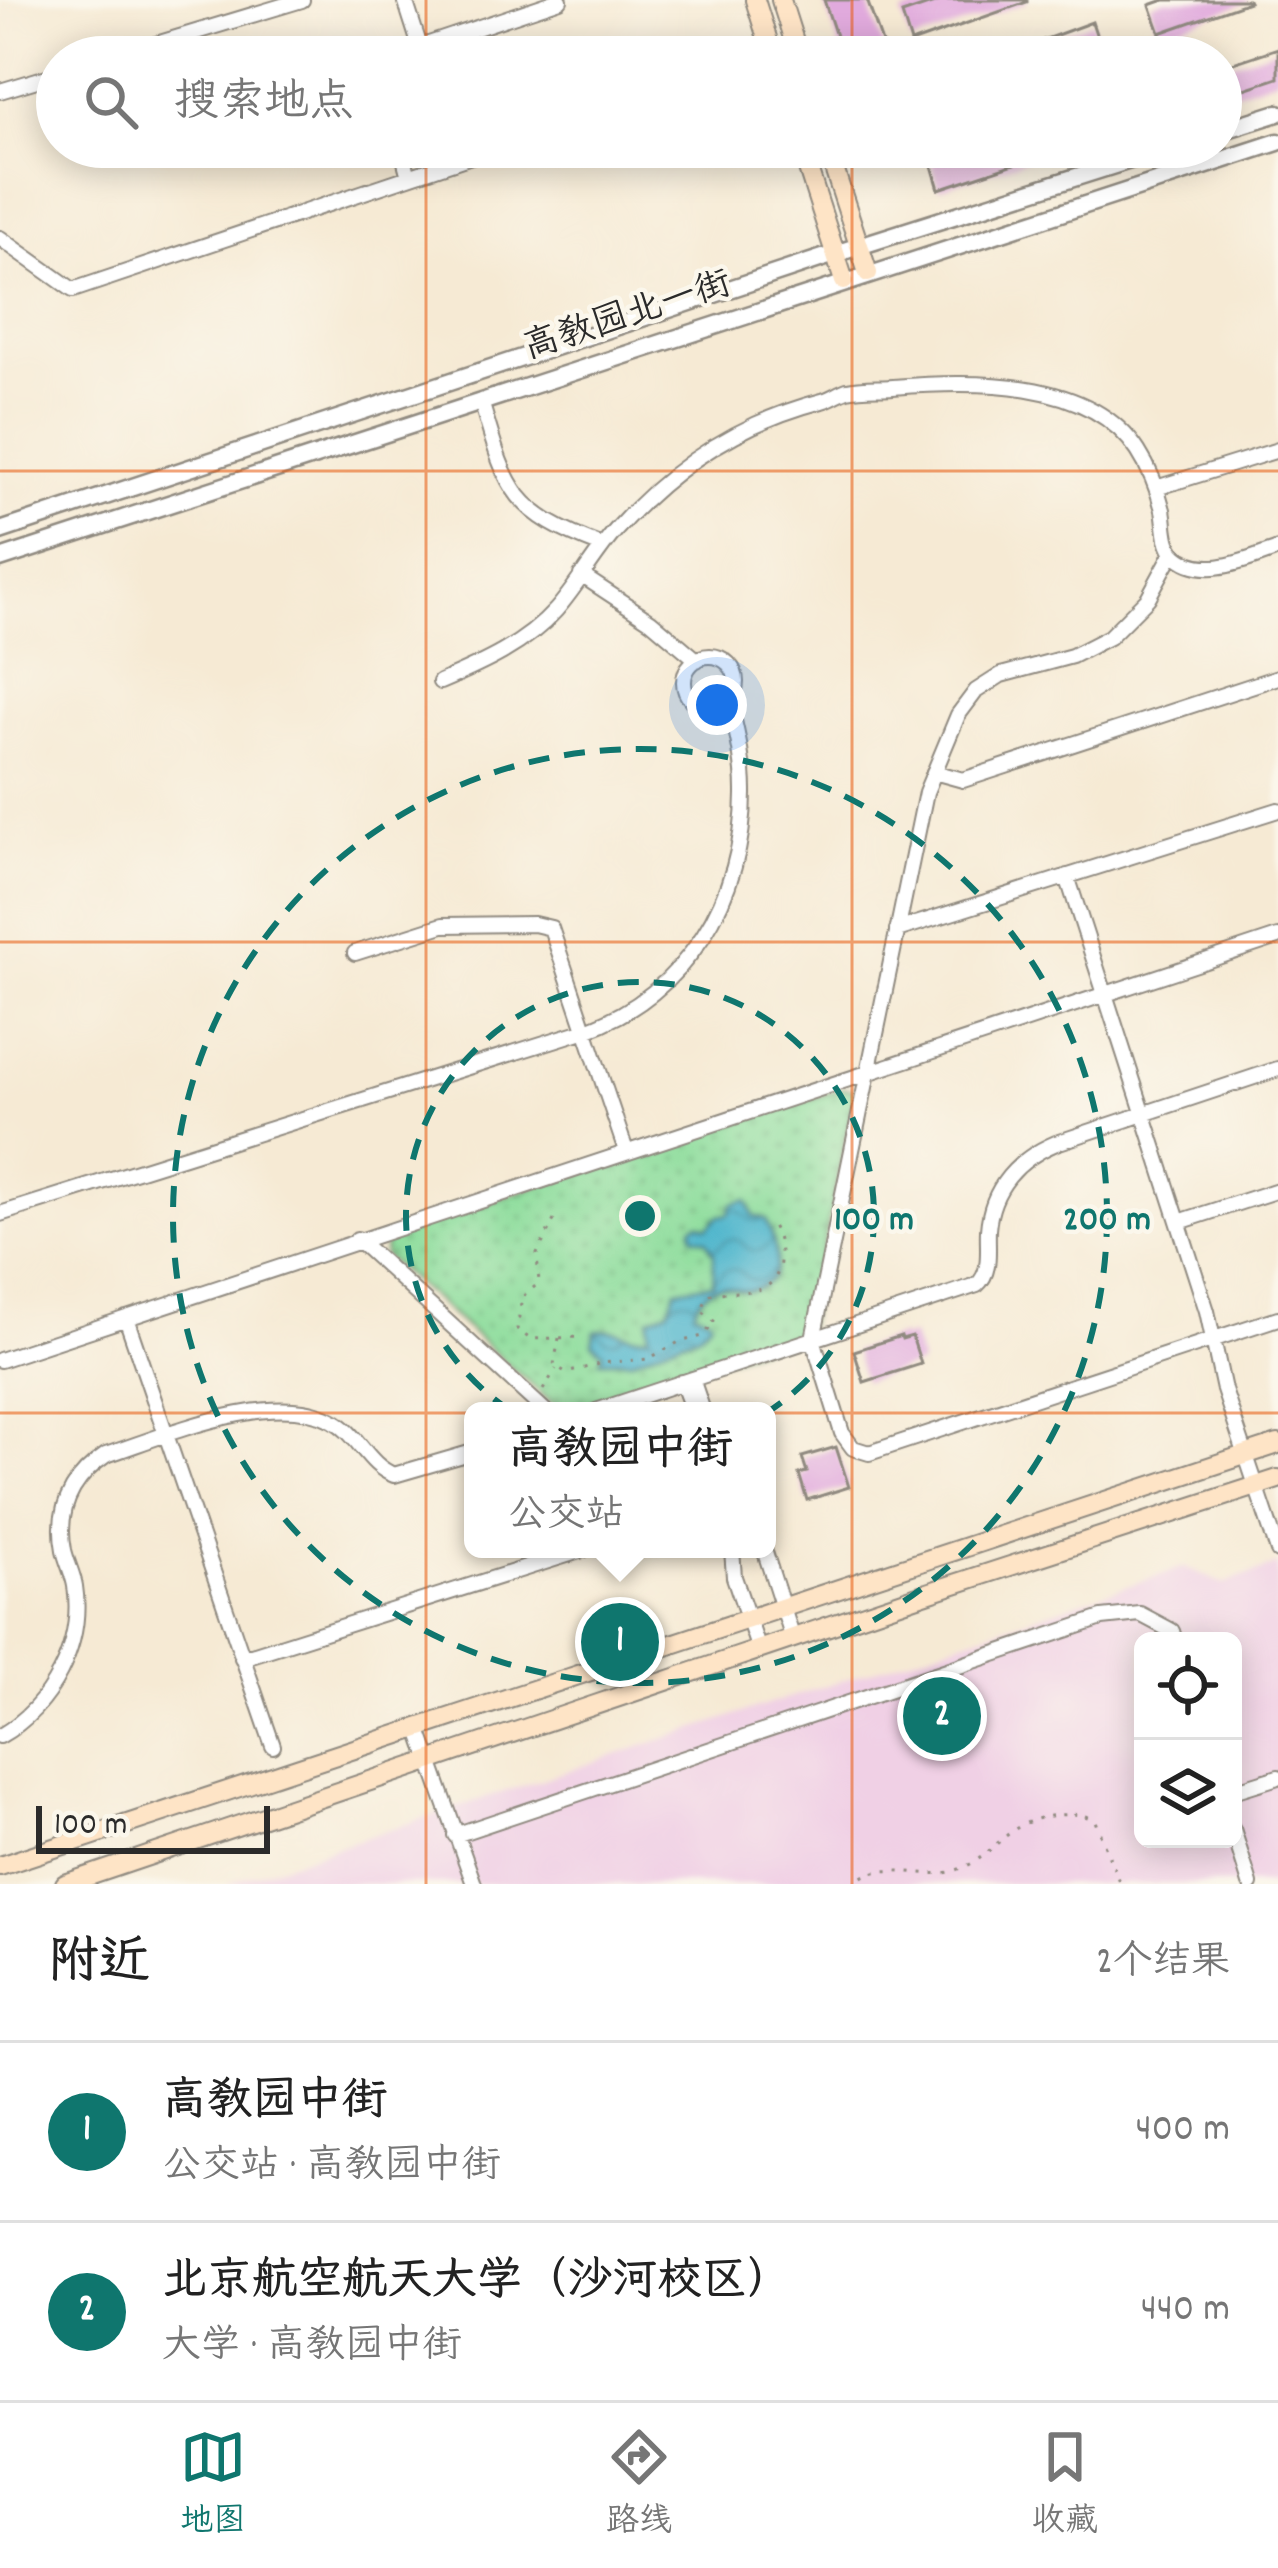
<!DOCTYPE html>
<html lang="zh">
<head>
<meta charset="utf-8">
<style>
	:root { --surface:#fff; --page:#f6f6f6; --text:#222; --muted:#767676; --line:#e0e0e0; --accent:#0f766e }
	body { margin:0; font-family:Dekko,"LXGW WenKai TC",sans-serif; background:var(--page); color:var(--text) }
	.controls { position:absolute; right:36px; bottom:36px; display:grid; overflow:hidden; border-radius:18px; box-shadow:0 6px 30px #0003 }
	.controls button { width:108px; height:108px; display:grid; place-items:center; padding:0; border:0; border-bottom:3px solid var(--line); background:var(--surface); color:var(--text); font:60px sans-serif }
	.scale { position:absolute; left:36px; bottom:30px; width:234px; box-sizing:border-box; padding-left:12px; border:6px solid #2b2b2b; border-top:0; font-size:33px; line-height:42px; white-space:nowrap; color:#2b2b2b; -webkit-text-stroke:9px #fbf7ec; paint-order:stroke }
	.you { position:absolute; left:717px; top:705px; width:42px; height:42px; margin:-30px; border:9px solid #fff; border-radius:50%; background:#1a73e8; box-shadow:0 0 0 18px #1a73e833 }
	.badge { display:grid; place-items:center; width:78px; height:78px; border-radius:50%; background:var(--accent); color:#fff; font-size:39px; font-weight:700 }
	.pin { position:absolute; translate:-50% -50%; border:6px solid #fff; box-shadow:0 3px 12px #0006 }
	.popup { position:absolute; left:464px; top:1402px; width:312px; height:156px; box-sizing:border-box; display:grid; place-content:center; border-radius:18px; background:var(--surface); filter:drop-shadow(0 3px 9px #0005); font-size:39px; white-space:nowrap; color:var(--muted) }
	.popup b { font-size:45px; color:var(--text) }
	.popup::after { content:''; position:absolute; left:50%; top:100%; margin-left:-24px; border:24px solid transparent; border-top-color:var(--surface) }
	.list { margin:0; padding:0; list-style:none }
	h2 { display:flex; justify-content:space-between; align-items:center; height:156px; margin:0; padding:0 48px; font-size:51px }
	h2 small { font-size:39px; font-weight:400; color:var(--muted) }
	.list li { display:grid; grid-template-columns:78px 1fr auto; gap:36px; align-items:center; box-sizing:border-box; height:180px; padding:0 48px; border-top:3px solid var(--line) }
	.list b { display:block; font-size:45px; white-space:nowrap }
	.list p { margin:0; font-size:39px; white-space:nowrap; color:var(--muted) }
	.list em { font-size:39px; font-style:normal; color:var(--muted) }
	.icon { flex:none; width:66px; height:66px; fill:none; stroke:currentColor; stroke-width:2; stroke-linecap:round; stroke-linejoin:round }
	.map { position:relative; flex:none; width:1278px; height:1884px; overflow:hidden }
	.search { position:absolute; background:var(--surface); box-shadow:0 6px 30px #0003; left:36px; right:36px; top:36px; height:132px; display:flex; align-items:center; gap:30px; box-sizing:border-box; padding:0 42px; border-radius:66px; color:var(--muted); font-size:45px }
	.sheet { height:516px; background:var(--surface) }
	nav { display:flex; justify-content:space-around; align-items:center; box-sizing:border-box; height:168px; border-top:3px solid var(--line); background:var(--surface); font-size:33px; color:var(--muted) }
	nav a { display:grid; justify-items:center; gap:6px }
	nav .on { color:var(--accent) }
	.map>svg:first-child { display:block }
</style>
</head>
<body>
<div class="map">
<svg width="1278" height="1884" viewBox="0 0 1278 1884">
	<defs>
		<pattern id="grass-dots" width="8" height="8" patternUnits="userSpaceOnUse" patternTransform="scale(3)"><rect width="8" height="8" fill="#8ddd9c"/><path d="M2 2h.1M6 6h.1" fill="none" stroke="#7abe87" stroke-width="1.8" stroke-linecap="round"/></pattern>
		<pattern id="water-waves" width="16" height="10" patternUnits="userSpaceOnUse" patternTransform="scale(3)"><rect width="16" height="10" fill="#4eb5cc"/><path d="M0 5q4-4 8 0t8 0" fill="none" stroke="#4193a6"/></pattern>
	</defs>
	<rect width="100%" height="100%" fill="#fbf7ec"/>
	<filter id="ink" filterUnits="userSpaceOnUse"><feTurbulence type="fractalNoise" baseFrequency=".00833" numOctaves="2"/><feDisplacementMap in="SourceGraphic" scale="24" xChannelSelector="R" yChannelSelector="G"/><feConvolveMatrix kernelMatrix="1 2 1 2 8 2 1 2 1" color-interpolation-filters="sRGB"/></filter>
	<filter id="wash" filterUnits="userSpaceOnUse"><feTurbulence type="fractalNoise" baseFrequency=".004" numOctaves="4" result="noise"/><feDisplacementMap in="SourceGraphic" scale="48" xChannelSelector="R" yChannelSelector="G"/><feGaussianBlur stdDeviation="2.7" result="paint"/><feColorMatrix in="noise" values="0 0 0 0 0 0 0 0 0 0 0 0 0 0 0 0 0 1.4 0 .05"/><feComposite in="paint" operator="in"/></filter>
	<g filter="url(#wash)">
		<rect width="100%" height="100%" fill="#f6ead4"/>
		<!-- built -->
		<path fill="#f0d0e5" fill-rule="evenodd" d="M 1278,1565 L 1278,1884 L 225,1884 L 1185,1567 L 1223,1584 ZM 1143,1641 L 1233,1641 L 1233,1839 L 1143,1839 Z"/>
		<!-- grass -->
		<path fill="url(#grass-dots)" stroke="#5c8464" stroke-width="3" d="M 844,1088 L 854,1090 L 854,1097 L 807,1326 L 790,1338 L 567,1410 L 552,1403 L 384,1256 L 385,1238 L 391,1233 Z"/>
		<!-- water -->
		<path fill="url(#water-waves)" stroke="#3c707c" stroke-width="3" d="M 747,1200 L 754,1216 L 766,1219 C 776,1243 789,1283 750,1290 C 739,1292 730,1285 721,1286 C 708,1286 697,1302 693,1311 L 708,1316 L 711,1321 L 697,1334 L 631,1360 L 600,1360 L 603,1352 L 592,1343 L 595,1331 C 618,1325 627,1340 649,1335 L 649,1318 L 668,1310 L 676,1289 L 713,1283 L 714,1254 L 706,1240 L 693,1236 L 692,1227 L 698,1223 L 708,1227 L 719,1216 L 729,1214 L 732,1204 Z"/>
		<g id="blocks">
			<!-- building -->
			<path fill="#e1aadd" d="M 824,0 L 867,0 L 887,57 L 843,57 Z
				M 943,0 L 1027,0 L 1027,2 L 911,43 L 902,14 Z
				M 1164,0 L 1248,0 L 1249,2 L 1160,33 L 1150,5 Z
				M 1092,22 L 1101,49 L 1078,57 L 997,57 Z
				M 1278,48 L 1278,78 L 1221,97 L 1221,67 Z
				M 976,147 L 1058,147 L 1059,149 L 939,189 L 931,162 Z
				M 901,1336 L 902,1339 L 912,1336 L 921,1364 L 864,1382 L 854,1351 Z
				M 836,1447 L 849,1487 L 807,1500 L 799,1474 L 807,1472 L 802,1457 Z"/>
		</g>
	</g>
	<g filter="url(#ink)">
		<use href="#blocks" fill-opacity="0" stroke="#908a80" stroke-width="3"/>
		<g fill="none" stroke-linecap="round" stroke-linejoin="round">
			<!-- minor casing -->
			<g stroke="#908a80" stroke-width="18">
				<path id="minor" d="M 405,0 L 420,47 L 418,57
					M 420,47 L 560,0
					M 113,57 L 302,0
					M 0,91 L 57,74
					M 401,147 L 409,177
					M 0,238 L 73,290 L 498,147
					M 481,401 C 507,490 511,512 602,546
					M 1156,488 L 1278,450
					M 1173,552 L 1148,598 L 1109,637 L 1072,656 L 1001,675 L 976,691 L 958,715 L 926,792 L 813,1339 L 842,1433 L 853,1448 L 869,1453 L 1278,1318
					M 581,575 L 651,621 L 697,660
					M684 682a26 26 0 1 1 52 0a26 26 0 1 1-52 0Z
					M 440,682 C 482,664 525,645 556,610 C 578,585 594,555 616,530 C 672,467 741,422 822,401 C 831,399 838,393 847,390 C 861,387 878,388 893,387 C 970,381 1089,376 1138,451 C 1149,468 1158,490 1163,510 C 1166,523 1164,543 1174,553 C 1201,582 1249,559 1278,549
					M 934,772 L 963,780 L 1278,677
					M 1067,876 L 1207,1311 L 1224,1390 L 1278,1551
					M 897,930 L 1278,810
					M 355,953 L 443,925 L 534,924 L 551,928 L 626,1151
					M 0,1214 L 586,1030 C 686,995 745,895 744,791 C 744,760 736,729 729,699
					M 1179,1222 L 1278,1190
					M 357,1239 L 545,1411
					M 126,1318 L 273,1746
					M 0,1360 L 1278,937
					M 692,1379 L 703,1411
					M 682,1382 L 693,1411
					M 596,1411 L 977,1285 C 992,1272 987,1249 988,1230 C 991,1188 1018,1159 1056,1143 L 1278,1069
					M 732,1549 L 734,1577 L 759,1650
					M 764,1549 L 793,1639
					M 242,1658 L 586,1549
					M 418,1727 L 474,1884
					M 0,1736 C 51,1707 84,1645 75,1586 C 73,1574 67,1563 64,1550 C 56,1509 72,1478 106,1455 C 167,1435 271,1389 332,1420 C 358,1433 367,1465 394,1475 L 473,1452
					M 1233,1791 L 1278,1777
					M 1233,1829 L 1250,1884
					M 455,1835 L 1102,1618 L 1140,1614 L 1172,1631 L 1175,1641"/>
			</g>
			<!-- tertiary casing -->
			<g stroke="#908a80" stroke-width="21">
				<path id="tertiary" d="M 1221,131 L 1278,113
					M 0,531 L 859,246 L 1171,147
					M 0,559 L 1278,142"/>
			</g>
			<!-- secondary casing -->
			<g stroke="#908a80" stroke-width="22">
				<path id="secondary" d="M 755,0 L 773,57
					M 781,0 L 799,57
					M 801,147 L 844,281
					M 827,147 L 868,273
					M 0,1866 L 1278,1444
					M 65,1884 L 918,1596 L 1278,1479"/>
			</g>
			<!-- path -->
			<path stroke="#908a80" stroke-width="3" stroke-dasharray="3 9" stroke-linecap="butt" d="M 554,1220 L 537,1254 L 539,1283 L 522,1297 L 517,1329 L 530,1339 L 581,1337
				M 559,1338 L 554,1365 L 567,1373 L 602,1363 L 648,1359 L 679,1342 L 703,1336 L 715,1322 L 701,1310 L 709,1295 C 735,1287 775,1303 780,1262 C 781,1248 778,1236 771,1224
				M 543,1390 L 556,1369
				M 853,1884 C 881,1857 920,1881 953,1871 C 999,1858 1000,1820 1059,1815 C 1074,1814 1083,1813 1095,1821 L 1120,1884"/>
			<!-- minor -->
			<use href="#minor" stroke="#fff" stroke-width="14"/>
			<!-- tertiary -->
			<use href="#tertiary" stroke="#fff" stroke-width="16"/>
			<!-- secondary -->
			<use href="#secondary" stroke="#fee4c6" stroke-width="18"/>
		</g>
	</g>
	<!-- grid -->
	<path fill="none" stroke="#e8590c" stroke-width="3" stroke-opacity="0.55" d="M 426,0 L 426,57M 852,0 L 852,57M 426,147 L 426,1884M 852,147 L 852,1884M 0,471 L 1278,471M 0,942 L 1278,942M 0,1413 L 1278,1413"/>
	<!-- distance rings -->
	<g fill="none" stroke="#0f766e" stroke-width="6" stroke-dasharray="21 15">
		<circle cx="640" cy="1216" r="234"/>
		<circle cx="640" cy="1216" r="467"/>
	</g>
	<g text-anchor="middle" dominant-baseline="central" stroke-width="9" stroke-linejoin="round" paint-order="stroke">
		<!-- street labels -->
		<g font-size="36" fill="#2b2b2b" stroke="#fbf7ec">
			<text transform="translate(628 318) rotate(-18)">高教园北一街</text>
		</g>
	</g>
	<circle cx="640" cy="1216" r="18" fill="#0f766e" stroke="#fbf7ec" stroke-width="6"/>
	<g font-size="36" text-anchor="middle" font-weight="bold" fill="#0f766e" stroke="#fbf7ec" stroke-width="9" stroke-linejoin="round" paint-order="stroke">
		<text x="874" y="1229">100 m</text>
		<text x="1107" y="1229">200 m</text>
	</g>
</svg>
<div class="controls">
<button><svg class="icon" aria-label="locate" viewBox="0 0 24 24"><circle cx="12" cy="12" r="6"/><path d="M12 2v4M12 18v4M2 12h4M18 12h4"/></svg></button>
<button><svg class="icon" aria-label="layers" viewBox="0 0 24 24"><path d="M12 4l9 5-9 5-9-5zM3 14l9 5 9-5"/></svg></button>
</div>
<div class="scale">100 m</div>
<div class="you"></div>
<div class="pin badge" style="left:620px;top:1642px">1</div>
<div class="popup"><b>高教园中街</b>公交站</div>
<div class="pin badge" style="left:942px;top:1716px">2</div>
<div class="search"><svg class="icon" aria-label="search" viewBox="0 0 24 24"><circle cx="10" cy="10" r="6"/><path d="M15 15l6 6"/></svg>搜索地点</div>
</div>
<section class="sheet">
<h2>附近<small>2个结果</small></h2>
<ul class="list">
<li><span class="badge">1</span><div><b>高教园中街</b><p>公交站 · 高教园中街</p></div><em>400 m</em></li>
<li><span class="badge">2</span><div><b>北京航空航天大学（沙河校区）</b><p>大学 · 高教园中街</p></div><em>440 m</em></li>
</ul>
</section>
<nav>
<a class="on"><svg class="icon" aria-label="map" viewBox="0 0 24 24"><path d="M3 6l6-2 6 2 6-2v14l-6 2-6-2-6 2zM9 4v14M15 6v14"/></svg>地图</a>
<a><svg class="icon" aria-label="directions" viewBox="0 0 24 24"><path d="M12 3l9 9-9 9-9-9zM9 14v-3h6M13 9l2 2-2 2"/></svg>路线</a>
<a><svg class="icon" aria-label="saved" viewBox="0 0 24 24"><path d="M7 4h10v16l-5-4-5 4z"/></svg>收藏</a>
</nav>
</body>
</html>
